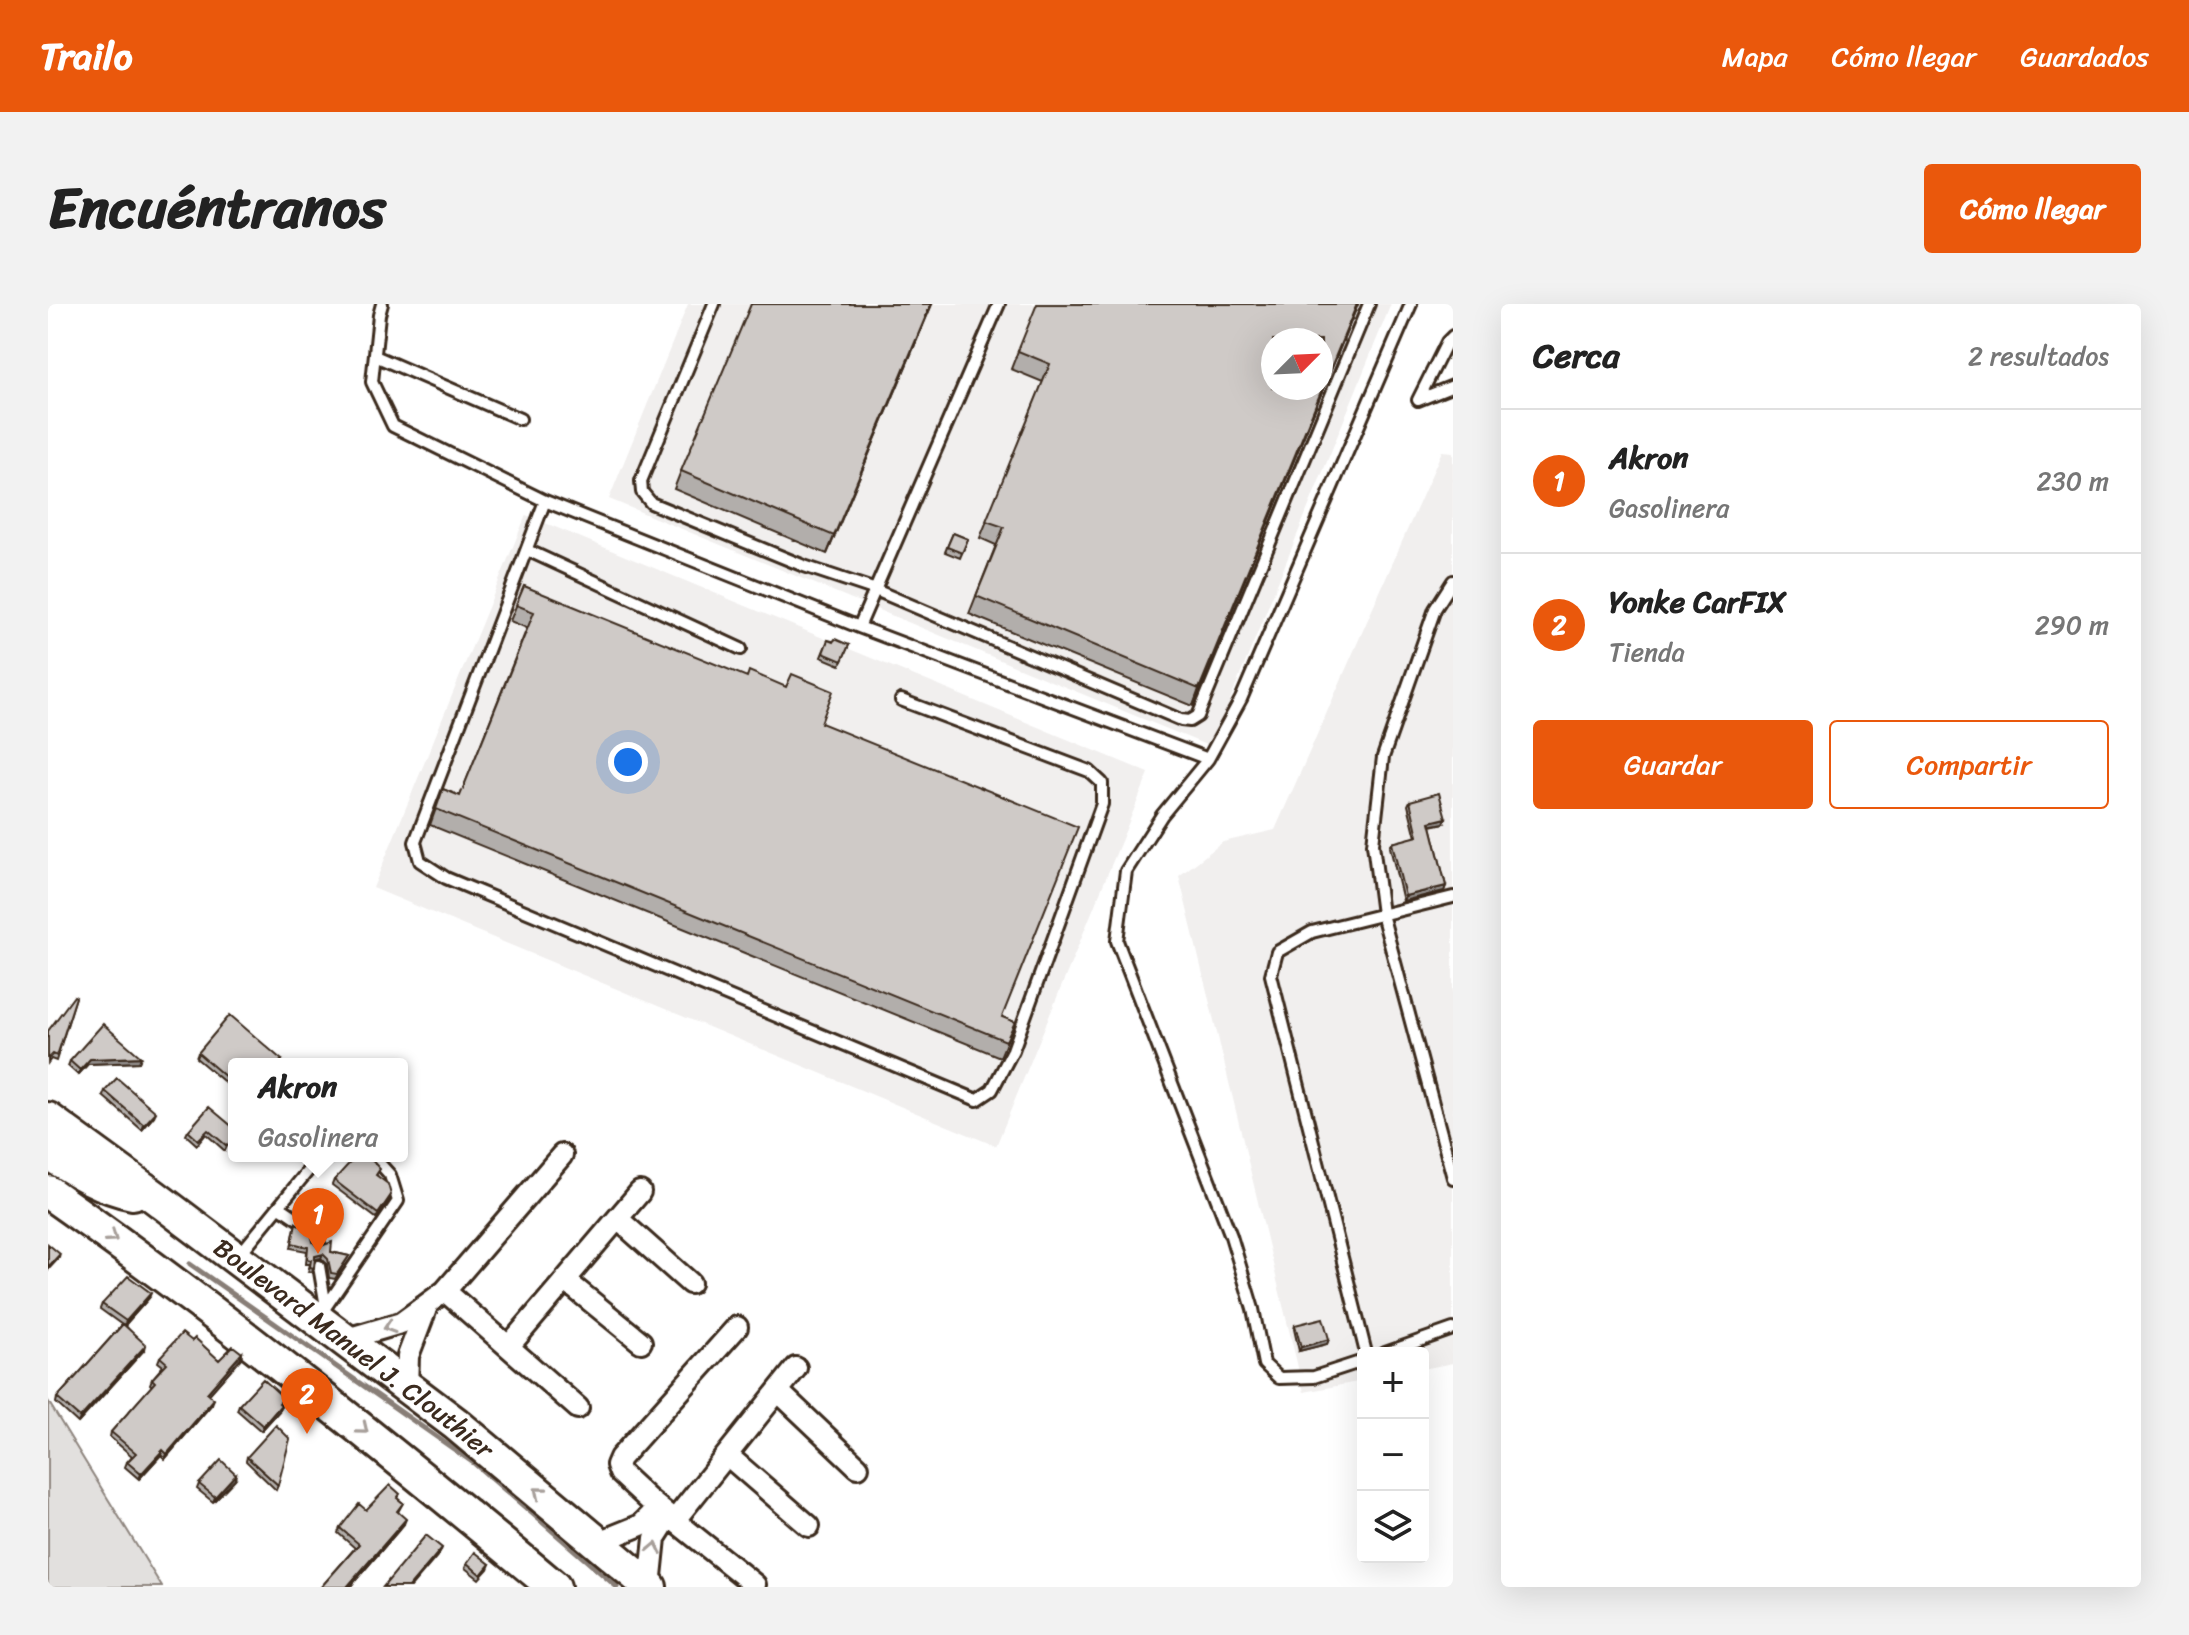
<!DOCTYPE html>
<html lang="es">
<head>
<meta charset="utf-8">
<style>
	:root { --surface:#fff; --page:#f2f2f2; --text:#222; --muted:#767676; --line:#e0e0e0; --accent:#ea580c }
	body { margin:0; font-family:Sriracha,sans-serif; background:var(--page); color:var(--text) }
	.controls { position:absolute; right:24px; bottom:24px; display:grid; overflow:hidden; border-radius:8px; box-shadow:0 8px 32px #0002 }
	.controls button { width:72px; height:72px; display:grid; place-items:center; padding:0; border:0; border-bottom:2px solid var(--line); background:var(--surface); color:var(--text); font:40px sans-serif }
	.compass { position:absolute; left:1213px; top:24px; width:72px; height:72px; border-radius:50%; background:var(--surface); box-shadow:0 8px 32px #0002; rotate:66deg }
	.you { position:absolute; left:580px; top:458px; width:28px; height:28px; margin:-20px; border:6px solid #fff; border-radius:50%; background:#1a73e8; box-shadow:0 0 0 12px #1a73e833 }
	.badge { display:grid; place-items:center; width:52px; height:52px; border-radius:50%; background:var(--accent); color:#fff; font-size:26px; font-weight:700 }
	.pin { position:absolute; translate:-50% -66px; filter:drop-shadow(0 2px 4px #0008) }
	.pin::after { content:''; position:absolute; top:42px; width:28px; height:24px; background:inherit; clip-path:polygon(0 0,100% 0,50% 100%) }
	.popup { position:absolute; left:180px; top:754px; width:180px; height:104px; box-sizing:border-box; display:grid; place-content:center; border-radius:8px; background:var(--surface); filter:drop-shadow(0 2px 6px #0005); font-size:26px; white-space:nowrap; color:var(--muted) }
	.popup b { font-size:30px; color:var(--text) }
	.popup::after { content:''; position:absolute; left:50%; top:100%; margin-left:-16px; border:16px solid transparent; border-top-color:var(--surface) }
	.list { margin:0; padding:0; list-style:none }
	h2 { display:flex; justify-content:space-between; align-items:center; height:104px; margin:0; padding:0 32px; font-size:34px }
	h2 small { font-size:26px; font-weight:400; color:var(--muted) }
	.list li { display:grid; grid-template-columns:52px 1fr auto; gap:24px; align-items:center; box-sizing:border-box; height:144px; padding:0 32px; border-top:2px solid var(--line) }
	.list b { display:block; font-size:30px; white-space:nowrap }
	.list p { margin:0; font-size:26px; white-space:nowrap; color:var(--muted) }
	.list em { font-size:26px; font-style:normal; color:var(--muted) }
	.actions { display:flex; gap:16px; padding:24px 32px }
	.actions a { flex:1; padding:18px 0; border:2px solid var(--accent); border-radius:8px; text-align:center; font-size:28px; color:var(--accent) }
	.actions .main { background:var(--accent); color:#fff }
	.icon { flex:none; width:44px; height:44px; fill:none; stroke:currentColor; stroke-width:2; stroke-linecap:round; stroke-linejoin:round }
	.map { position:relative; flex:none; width:1405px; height:1283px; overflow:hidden; border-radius:8px }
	header { display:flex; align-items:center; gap:48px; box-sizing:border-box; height:112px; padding:0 40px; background:var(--accent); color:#fff }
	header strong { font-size:38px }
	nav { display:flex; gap:44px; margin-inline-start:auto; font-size:28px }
	.intro { display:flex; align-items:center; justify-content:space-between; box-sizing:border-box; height:192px; padding:0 48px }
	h1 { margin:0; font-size:56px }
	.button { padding:20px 36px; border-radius:8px; background:var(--accent); color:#fff; font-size:28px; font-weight:700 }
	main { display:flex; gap:48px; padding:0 48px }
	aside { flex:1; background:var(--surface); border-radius:8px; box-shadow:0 8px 32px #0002 }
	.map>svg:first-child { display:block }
</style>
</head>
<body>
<header>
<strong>Trailo</strong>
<nav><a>Mapa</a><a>Cómo llegar</a><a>Guardados</a></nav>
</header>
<div class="intro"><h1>Encuéntranos</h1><a class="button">Cómo llegar</a></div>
<main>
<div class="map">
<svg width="1405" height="1283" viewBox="0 0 1405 1283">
	<rect width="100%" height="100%" fill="#fff"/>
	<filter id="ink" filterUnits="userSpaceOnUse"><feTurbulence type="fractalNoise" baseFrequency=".0125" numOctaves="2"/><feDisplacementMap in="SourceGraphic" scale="16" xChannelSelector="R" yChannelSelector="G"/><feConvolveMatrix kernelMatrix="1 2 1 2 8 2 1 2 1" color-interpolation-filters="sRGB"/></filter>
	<g filter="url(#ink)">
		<!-- built -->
		<path fill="#f1efee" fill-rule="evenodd" d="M 640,0 L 1343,0 L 1163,443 L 561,195 ZM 1225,36 L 1273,36 L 1273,84 L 1225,84 Z
			M 1394,147 L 1405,148 L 1405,1059 L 1375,1065 L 1375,1049 L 1315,1049 L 1315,1077 L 1256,1088 L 1131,572 L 1175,538 L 1227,526 Z
			M 478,211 L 1101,469 L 948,842 L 325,584 Z"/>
		<!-- green -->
		<path fill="#e2e0de" stroke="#8e857e" stroke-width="2" d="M 0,1097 L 114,1283 L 0,1283 Z"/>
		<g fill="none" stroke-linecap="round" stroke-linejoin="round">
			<!-- stream -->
			<path stroke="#887e77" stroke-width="5" d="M 142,960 L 427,1160 L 569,1283"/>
			<!-- lane casing -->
			<g stroke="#3b2a1e" stroke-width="16">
				<path id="lane" d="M 334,0 L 331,11 L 324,78 L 345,122 L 497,197 L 811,323 L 1160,455 L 1193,395 L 1363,0
					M 666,0 L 593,177 L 594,188 L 603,199 L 756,262 L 825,285 L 1133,416 L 1142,417 L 1150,412 L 1321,0
					M 1405,32 L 1399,38 L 1370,96 L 1405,82
					M 327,52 L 472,115
					M 497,197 L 367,538 L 372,557 L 398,574 L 929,796 L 944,786 L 965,746 L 1054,500 L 1054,479 L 1041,467 L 853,396
					M 479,246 L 693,345
					M 1405,277 L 1387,305 L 1335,453 L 1325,540 L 1334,610 L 1405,874
					M 811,323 L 951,0
					M 1160,455 L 1114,511 L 1078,567 L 1069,637 L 1183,932 L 1205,1005 L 1216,1060 L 1231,1074 L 1266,1073 L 1315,1057
					M 232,903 L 268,927 L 271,940
					M 192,950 L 272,852
					M 271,962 L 278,1003
					M 279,1001 L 350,897 L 342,871 L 325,852
					M 1318,1049 L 1223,671 L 1229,648 L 1264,628 L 1405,593
					M 1337,1049 L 1405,1025"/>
			</g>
			<!-- street casing -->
			<g stroke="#3b2a1e" stroke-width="26">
				<path id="street" d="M 570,915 L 642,979
					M 518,977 L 593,1038
					M 397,987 L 530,1104
					M 689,1023 L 572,1154 L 569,1161 L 572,1169 L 601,1196 L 707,1281
					M 295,1036 L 353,1019 L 397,987 L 514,851
					M 461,1042 L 592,888
					M 359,1084 L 360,1052 L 379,1002
					M 731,1088 L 810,1163
					M 679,1151 L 761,1222
					M 626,1217 L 748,1064
					M 551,1238 L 593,1221 L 603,1211 L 614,1207 L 614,1223 L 607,1234 L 602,1282"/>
			</g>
			<!-- primary casing -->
			<g stroke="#3b2a1e" stroke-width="38">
				<g id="primary">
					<path id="s1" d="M 0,815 L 107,893 L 408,1120 L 602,1283"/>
					<path d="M 0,849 C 27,866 53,883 85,889"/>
					<path d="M 0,888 C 175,1011 341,1146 506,1283"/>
				</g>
			</g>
			<!-- lane -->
			<use href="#lane" stroke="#fff" stroke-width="10"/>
			<!-- street -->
			<use href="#street" stroke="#fff" stroke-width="20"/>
			<!-- primary -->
			<use href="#primary" stroke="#fff" stroke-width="32"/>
		</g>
		<!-- wall -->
		<path fill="#b2aeab" stroke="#3b2a1e" stroke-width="2" d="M 884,0 L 779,250 L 626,185 L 633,167 Z
			M 1310,0 L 1145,402 L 921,310 L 948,241 L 932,234 L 995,78 L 963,65 L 970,47 Z
			M 905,229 L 920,235 L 912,254 L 897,248 Z
			M 476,282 L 773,419 L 954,713 L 967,718 L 952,753 L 382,521 L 395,485 L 412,492 L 479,324 L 462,317 Z
			M 780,336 L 801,341 L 792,361 L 773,353 Z
			M 1362,497 L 1396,519 L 1383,522 L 1398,582 L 1396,587 L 1355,597 L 1342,543 L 1344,539 L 1368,533 L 1360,501 Z
			M 28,693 L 8,757 L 3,755 L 0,759 L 0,727 Z
			M 150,749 L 234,756 L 232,760 L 186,760 L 186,786 L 148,754 Z
			M 93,753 L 91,758 L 40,760 L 30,771 L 20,762 L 22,757 Z
			M 57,787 L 106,812 L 94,826 L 55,792 Z
			M 186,824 L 177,847 L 158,830 L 149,841 L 138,831 L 140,827 Z
			M 329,871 L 341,896 L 328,914 L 284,881 L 286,876 Z
			M 248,919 L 270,943 L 283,948 L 301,952 L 287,975 L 281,974 L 279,960 L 273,954 L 267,956 L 264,968 L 260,968 L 262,960 L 258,960 L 259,947 L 243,944 Z
			M 101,994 L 77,1021 L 97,1045 L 30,1119 L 8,1099 L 9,1094 L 74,1021 L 52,1005 L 54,1000 Z
			M 1247,1021 L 1281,1035 L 1279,1040 L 1251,1047 L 1246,1025 Z
			M 144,1037 L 171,1056 L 194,1049 L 193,1054 L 161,1090 L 164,1100 L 117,1155 L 113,1151 L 91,1175 L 77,1163 L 79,1158 L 84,1152 L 62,1133 L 63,1128 L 104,1082 L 102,1080 L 104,1075 L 115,1062 L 110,1058 L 112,1053 Z
			M 234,1099 L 232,1106 L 213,1127 L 189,1106 L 191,1101 Z
			M 199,1153 L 230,1181 L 228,1186 L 198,1157 Z
			M 187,1175 L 165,1198 L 149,1185 L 151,1180 Z
			M 350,1195 L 355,1199 L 350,1208 L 356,1220 L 302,1283 L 273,1283 L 307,1244 L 290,1229 L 292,1224 Z
			M 419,1259 L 442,1260 L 440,1265 L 431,1275 L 417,1264 Z"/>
		<!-- shaded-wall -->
		<path fill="#918d8b" stroke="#3b2a1e" stroke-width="2" d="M 883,0 L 884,0 L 779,250 L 786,232 Z
			M 1309,0 L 1310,0 L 1145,402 L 1151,385 Z
			M 1398,514 L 1396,519 L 1380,522 L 1382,518 Z
			M 1398,582 L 1396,587 L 1355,597 L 1357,592 Z
			M 93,753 L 91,758 L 40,760 L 30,771 L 32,766 L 42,755 Z
			M 108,808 L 106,812 L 94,826 L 96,821 Z
			M 12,950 L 11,954 L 0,966 L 0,963 Z
			M 275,950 L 273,954 L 265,956 L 267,952 Z
			M 103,989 L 101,994 L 76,1022 L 78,1017 Z
			M 1281,1035 L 1279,1040 L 1251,1047 L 1253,1043 Z
			M 98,1041 L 97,1045 L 30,1119 L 32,1114 Z
			M 194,1049 L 193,1054 L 158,1094 L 159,1089 Z
			M 166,1095 L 164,1100 L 117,1155 L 119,1150 Z
			M 233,1101 L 232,1106 L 213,1127 L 215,1122 Z
			M 115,1146 L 113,1151 L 91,1175 L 93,1170 Z
			M 188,1170 L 187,1175 L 165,1198 L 167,1193 Z
			M 358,1215 L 356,1220 L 302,1283 L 299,1283 Z
			M 394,1244 L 392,1249 L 363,1283 L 361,1283 Z"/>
		<!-- building -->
		<path fill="#cfcac7" stroke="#3b2a1e" stroke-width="2" fill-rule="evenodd" d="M 703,0 L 883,0 L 786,232 L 633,167 Z
			M 989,0 L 1309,0 L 1151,385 L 928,292 L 956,223 L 938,217 L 1002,60 L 970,47 ZM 1225,36 L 1273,36 L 1273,84 L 1225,84 Z
			M 905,229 L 920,235 L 914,249 L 899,243 Z
			M 476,282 L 699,373 L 701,367 L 738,383 L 744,370 L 785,387 L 773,419 L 1030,523 L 954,713 L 967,718 L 958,737 L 388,505 L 395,485 L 412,492 L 486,308 L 468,301 Z
			M 787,335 L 801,341 L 794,357 L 775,349 L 780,336 L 785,338 Z
			M 1391,489 L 1398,514 L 1382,518 L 1398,582 L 1357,592 L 1344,539 L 1370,532 L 1362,497 Z
			M 26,692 L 28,693 L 9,752 L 5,750 L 0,755 L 0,727 Z
			M 182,711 L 234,756 L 230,760 L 186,760 L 186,780 L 150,749 Z
			M 55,720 L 93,753 L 42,755 L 32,766 L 22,757 Z
			M 69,774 L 108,808 L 96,821 L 57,787 Z
			M 161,803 L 186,824 L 184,827 L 186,829 L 186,834 L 179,842 L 160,826 L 150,836 L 140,827 Z
			M 308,852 L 320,852 L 332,865 L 328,871 L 340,880 L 343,891 L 330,910 L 286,876 Z
			M 248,919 L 263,927 L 265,938 L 270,943 L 284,938 L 283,948 L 301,952 L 289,970 L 283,969 L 280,955 L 275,950 L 267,952 L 266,964 L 262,963 L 263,956 L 259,955 L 260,943 L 244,939 Z
			M 0,940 L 12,950 L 0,963 Z
			M 80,972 L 103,989 L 78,1017 L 54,1000 Z
			M 1275,1014 L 1281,1035 L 1253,1043 L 1247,1021 Z
			M 75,1020 L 98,1041 L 32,1114 L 9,1094 Z
			M 134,1029 L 144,1037 L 147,1034 L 171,1056 L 185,1042 L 194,1049 L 159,1089 L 166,1095 L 119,1150 L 115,1146 L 93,1170 L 79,1158 L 88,1149 L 63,1128 L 107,1078 L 104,1075 L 119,1059 L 112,1053 Z
			M 215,1075 L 236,1094 L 231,1099 L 233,1101 L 215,1122 L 191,1101 Z
			M 228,1121 L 242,1135 L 230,1181 L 199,1153 Z
			M 173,1156 L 188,1170 L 167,1193 L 151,1180 Z
			M 342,1181 L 352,1190 L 349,1194 L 355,1199 L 349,1207 L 358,1215 L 299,1283 L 273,1283 L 311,1240 L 292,1224 L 311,1200 L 318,1206 Z
			M 378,1231 L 394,1244 L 361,1283 L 335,1283 Z
			M 427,1248 L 442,1260 L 433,1271 L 419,1259 Z"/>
		<!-- one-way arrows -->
		<defs><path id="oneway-chevron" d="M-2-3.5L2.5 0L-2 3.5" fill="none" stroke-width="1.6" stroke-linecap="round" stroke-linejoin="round" transform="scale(2)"/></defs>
		<g stroke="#a79f9a">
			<use href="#oneway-chevron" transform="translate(64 933) rotate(35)"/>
			<use href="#oneway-chevron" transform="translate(341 1023) rotate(162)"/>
			<use href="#oneway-chevron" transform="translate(315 1125) rotate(39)"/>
			<use href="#oneway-chevron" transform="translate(491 1188) rotate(-140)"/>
			<use href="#oneway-chevron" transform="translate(607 1244) rotate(-78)"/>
		</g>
	</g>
	<g text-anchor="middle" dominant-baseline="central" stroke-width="6" stroke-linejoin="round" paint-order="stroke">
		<!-- street labels -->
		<g font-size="26" fill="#3b2a1e" stroke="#fff">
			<text stroke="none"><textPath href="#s1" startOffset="382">Boulevard Manuel J. Clouthier</textPath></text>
		</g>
	</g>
</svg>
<div class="controls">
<button>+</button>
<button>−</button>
<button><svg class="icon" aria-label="layers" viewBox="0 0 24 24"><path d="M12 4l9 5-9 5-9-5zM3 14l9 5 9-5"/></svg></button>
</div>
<svg class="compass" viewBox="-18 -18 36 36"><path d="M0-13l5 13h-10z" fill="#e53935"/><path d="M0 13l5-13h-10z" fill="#767676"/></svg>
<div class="you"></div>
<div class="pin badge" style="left:270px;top:950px">1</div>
<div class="popup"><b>Akron</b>Gasolinera</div>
<div class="pin badge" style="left:259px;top:1130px">2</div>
</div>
<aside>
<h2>Cerca<small>2 resultados</small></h2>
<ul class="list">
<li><span class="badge">1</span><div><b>Akron</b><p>Gasolinera</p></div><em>230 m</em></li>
<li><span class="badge">2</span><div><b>Yonke CarFIX</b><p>Tienda</p></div><em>290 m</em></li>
</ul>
<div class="actions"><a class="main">Guardar</a><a>Compartir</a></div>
</aside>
</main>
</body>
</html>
